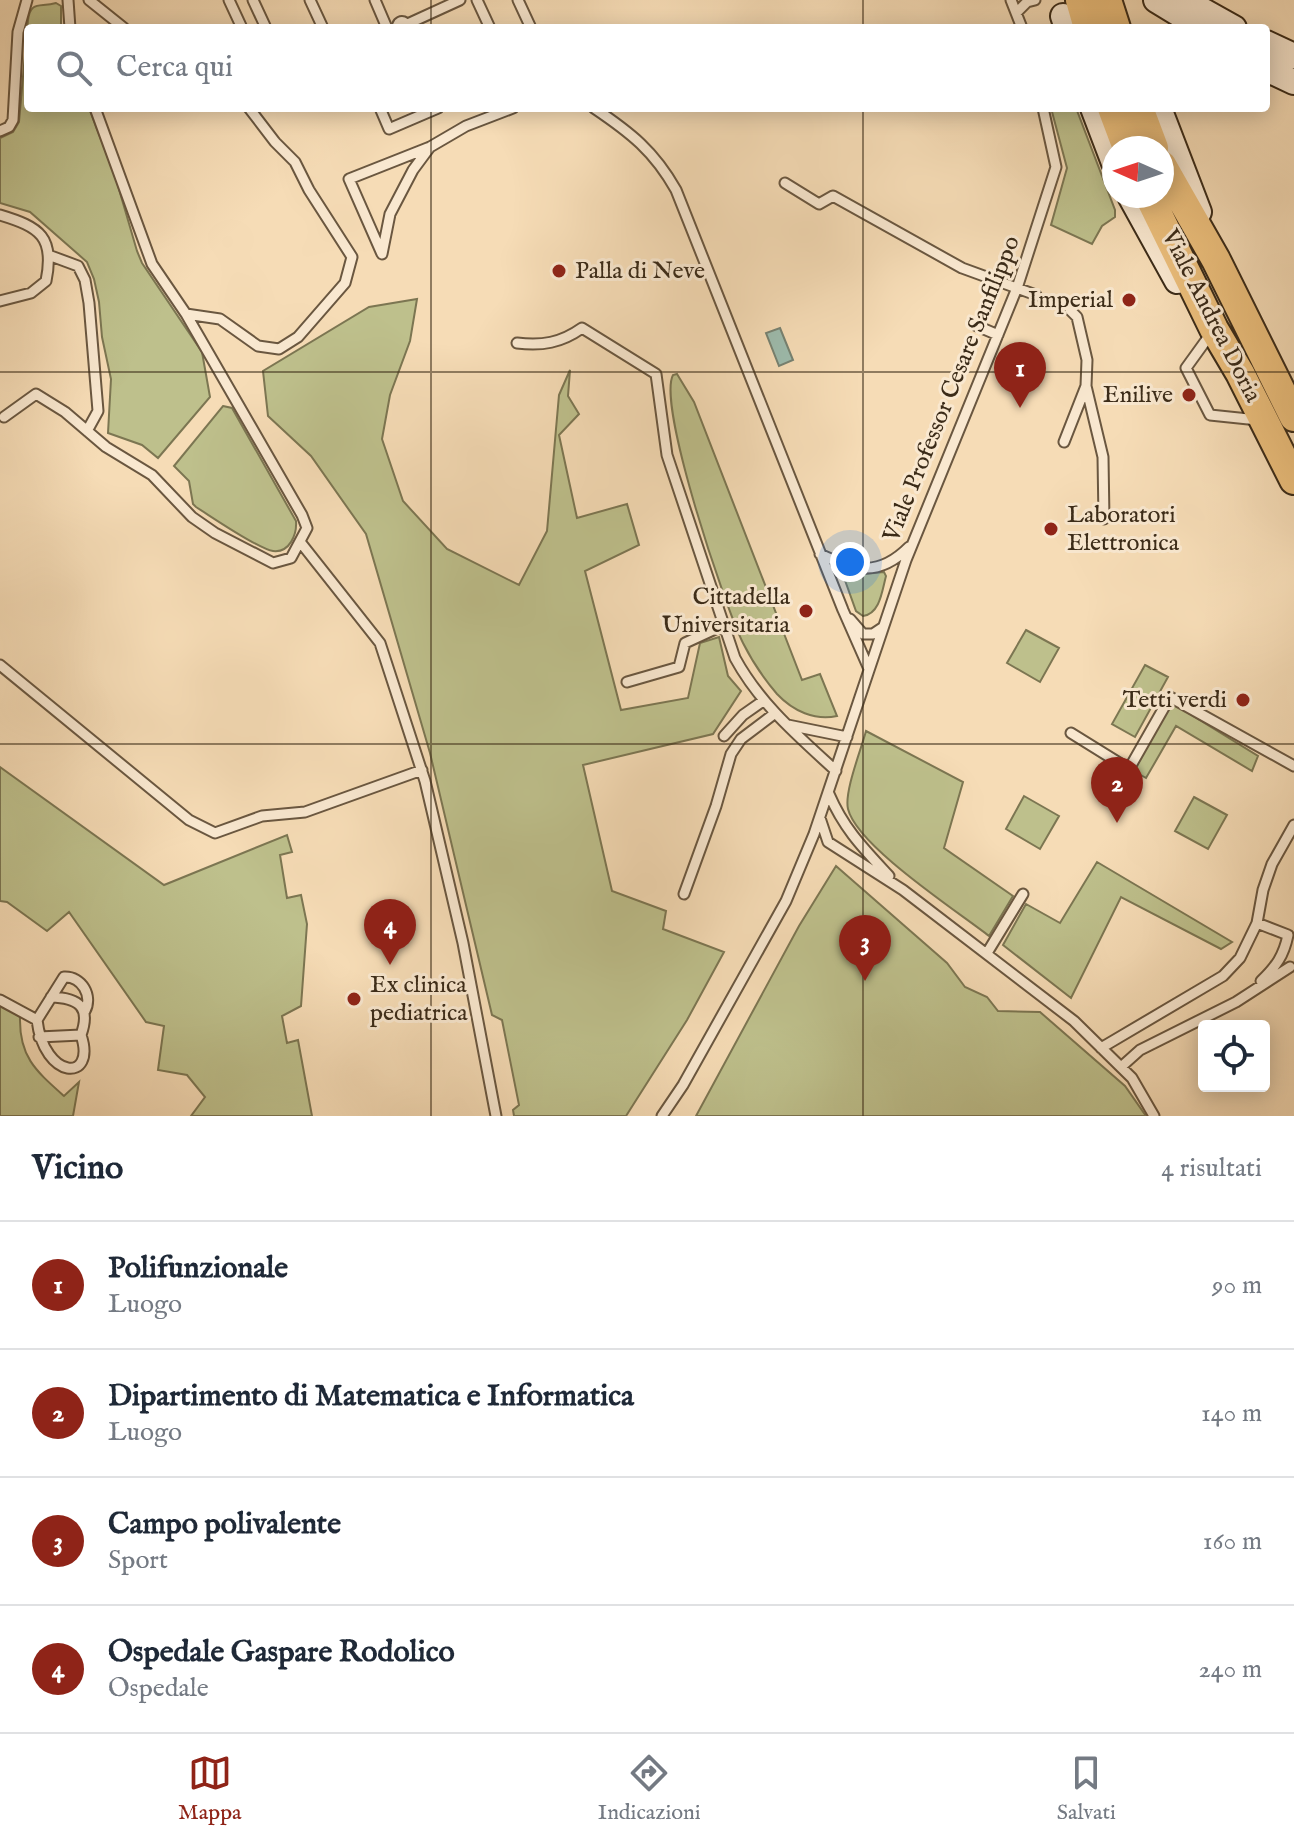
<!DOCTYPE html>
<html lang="it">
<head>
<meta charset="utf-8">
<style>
	:root { --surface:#fff; --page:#f6f6f7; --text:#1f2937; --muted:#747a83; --line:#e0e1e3; --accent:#8f2418 }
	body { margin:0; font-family:"IM FELL English",serif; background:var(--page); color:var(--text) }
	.controls { position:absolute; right:24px; bottom:24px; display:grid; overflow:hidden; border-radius:8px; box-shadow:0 4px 20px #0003 }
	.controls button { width:72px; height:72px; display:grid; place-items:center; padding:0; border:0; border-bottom:2px solid var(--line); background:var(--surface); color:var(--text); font:40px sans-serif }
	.compass { position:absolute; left:1102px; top:136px; width:72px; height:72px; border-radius:50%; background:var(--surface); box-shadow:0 4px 20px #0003; rotate:273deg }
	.you { position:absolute; left:850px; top:562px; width:28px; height:28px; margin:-20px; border:6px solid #fff; border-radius:50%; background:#1a73e8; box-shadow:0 0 0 12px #1a73e833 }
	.badge { display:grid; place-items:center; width:52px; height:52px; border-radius:50%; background:var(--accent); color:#fff; font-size:26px; font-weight:700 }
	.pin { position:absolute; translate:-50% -66px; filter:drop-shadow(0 2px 4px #0008) }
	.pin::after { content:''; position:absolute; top:42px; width:28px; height:24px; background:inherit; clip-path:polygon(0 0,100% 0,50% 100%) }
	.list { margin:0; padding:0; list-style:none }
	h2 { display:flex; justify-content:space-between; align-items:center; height:104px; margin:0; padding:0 32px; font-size:34px }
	h2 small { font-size:26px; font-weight:400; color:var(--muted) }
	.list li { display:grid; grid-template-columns:52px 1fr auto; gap:24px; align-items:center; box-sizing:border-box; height:128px; padding:0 32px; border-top:2px solid var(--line) }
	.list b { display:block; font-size:30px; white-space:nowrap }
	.list p { margin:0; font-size:26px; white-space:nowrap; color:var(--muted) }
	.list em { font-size:26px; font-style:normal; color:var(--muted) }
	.icon { flex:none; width:44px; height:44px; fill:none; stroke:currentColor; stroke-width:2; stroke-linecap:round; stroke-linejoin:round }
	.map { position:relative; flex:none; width:1294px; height:1116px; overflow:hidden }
	.search { position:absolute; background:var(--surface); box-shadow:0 4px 20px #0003; left:24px; right:24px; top:24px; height:88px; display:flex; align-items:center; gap:20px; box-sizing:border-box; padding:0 28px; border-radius:8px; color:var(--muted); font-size:30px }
	.sheet { height:616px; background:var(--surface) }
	nav { display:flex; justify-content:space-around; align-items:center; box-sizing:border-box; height:112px; border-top:2px solid var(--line); background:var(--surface); font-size:22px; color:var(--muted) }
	nav a { display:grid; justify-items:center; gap:4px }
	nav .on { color:var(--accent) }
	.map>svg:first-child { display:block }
</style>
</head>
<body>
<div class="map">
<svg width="1294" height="1116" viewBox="0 0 1294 1116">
	<rect width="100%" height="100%" fill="#f6dcb6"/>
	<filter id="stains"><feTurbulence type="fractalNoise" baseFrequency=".0025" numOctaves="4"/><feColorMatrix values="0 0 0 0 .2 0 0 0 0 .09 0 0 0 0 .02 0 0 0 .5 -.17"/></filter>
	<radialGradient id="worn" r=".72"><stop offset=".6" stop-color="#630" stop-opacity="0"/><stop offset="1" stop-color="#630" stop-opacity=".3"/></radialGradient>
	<!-- green -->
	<path fill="#bec08c" stroke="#7c7652" stroke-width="2" d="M 56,3 L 61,6 L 61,28 L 28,28 L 28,108 L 89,108 L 116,179 L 137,251 L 142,263 L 202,352 L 210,397 L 158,458 L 142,445 L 108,433 L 111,379 L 102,337 L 99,302 L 94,279 L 87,262 L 30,212 L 0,203 L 0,138 L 13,132 L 19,122 L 28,20 C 31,0 40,8 56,3 Z
		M 1051,108 L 1076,108 L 1115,210 L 1115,217 L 1102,226 L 1092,244 L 1051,225 L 1067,168 Z
		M 417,299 L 410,341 L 390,395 L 382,439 L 403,501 L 447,549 L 519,585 L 547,531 L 559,395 L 570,370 L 568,396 L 579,414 L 559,435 L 577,518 L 627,504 L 639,545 L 585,571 L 621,710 L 688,698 L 700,643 L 719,637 L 728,676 L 741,691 L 713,734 L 583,765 L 612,891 L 666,911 L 663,929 L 724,952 L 687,1020 L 626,1116 L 514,1116 L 513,1110 L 519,1105 L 502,1020 L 492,1015 L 430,753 L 366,534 L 311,456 L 268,416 L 263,371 L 369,307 Z
		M 677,374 L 694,402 L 802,680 L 820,674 L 837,716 C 815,721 793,711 777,694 C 765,680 752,661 743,643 C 725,607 657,405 673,375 Z
		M 223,406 L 232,408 L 296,521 C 297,534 290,553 273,551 C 258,549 212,517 196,507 L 193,504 L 189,481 L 174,466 Z
		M 842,572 L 854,575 L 884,572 L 886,576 C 882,591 880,614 863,616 L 856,611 Z
		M 1026,630 L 1059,648 L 1040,682 L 1007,663 Z
		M 1145,665 L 1168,677 L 1135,737 L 1112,724 Z
		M 1172,703 L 1258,756 L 1252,771 L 1176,726 L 1146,778 L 1132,770 Z
		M 866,731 L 963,782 L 944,848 L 1013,896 L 989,936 C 957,911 857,846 848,809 C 844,792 861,750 866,731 Z
		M 0,767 L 164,885 L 287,835 L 292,852 L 280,855 L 287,898 L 301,895 L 307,924 L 301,1006 L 282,1016 L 287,1043 L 298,1040 L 312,1116 L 191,1116 L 205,1097 L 187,1075 L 158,1070 L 164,1026 L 146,1022 L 69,912 L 47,931 L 7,902 L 0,901 Z
		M 1024,796 L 1059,816 L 1040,849 L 1006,829 Z
		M 1194,797 L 1227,815 L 1208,849 L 1175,831 Z
		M 1097,862 L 1232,942 L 1221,949 L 1121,897 L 1071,998 L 1003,945 L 1026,904 L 1060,923 Z
		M 836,866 L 947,963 L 965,987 L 987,997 L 998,1011 L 1040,1012 L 1125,1086 L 1146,1116 L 696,1116 L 799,926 Z
		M 0,1005 L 20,1017 C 19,1057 36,1071 64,1096 L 79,1082 L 73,1116 L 0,1116 Z"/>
	<!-- water -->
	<path fill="#9dbcae" stroke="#768272" stroke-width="2" d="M 780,328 L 793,360 L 779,366 L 766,333 Z"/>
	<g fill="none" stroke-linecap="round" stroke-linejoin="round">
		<!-- lane casing -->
		<g stroke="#6a5740" stroke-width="13">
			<path id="lane" d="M 68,0 L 70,28
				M 89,0 L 124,28
				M 229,0 L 242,28
				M 253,0 L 266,28
				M 310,0 L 323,28
				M 375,0 L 387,28
				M 477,0 L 490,28
				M 518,0 L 531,28
				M 1011,0 L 1022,28
				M 1017,12 L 1027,2 L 1035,0
				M 401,27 L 460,0
				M 380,108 L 389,129 L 438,108
				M 594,108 C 631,133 654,151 676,190 L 843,610 L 869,669
				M 0,131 L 9,127 L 13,120 L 18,32 L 27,0
				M 430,147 L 413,170 L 390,214 L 382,254 L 349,179 L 430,147 L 466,126 L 513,108
				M 785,183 L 819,204 L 833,196 L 962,268 L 1036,295
				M 0,215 C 40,227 55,237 46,281 L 31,293 L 0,301
				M 51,256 L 78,266 L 85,280 L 89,303 L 98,411 L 87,431
				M 1070,310 L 1077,317 L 1087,360 L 1086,386 L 1103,457 L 1104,519
				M 186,314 L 220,319 L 258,346 L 279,349 L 298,337 L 345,283 L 352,257 L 309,190 L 295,162 L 275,142 L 249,108
				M 977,326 L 998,335
				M 1212,332 L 1186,368 L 1210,415 L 1258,420
				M 517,343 C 542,346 561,343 582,328 L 656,374 L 667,455 L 735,658 C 760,704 798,736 836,771
				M 4,417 L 36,394 L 65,412 L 106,447 L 152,475 L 192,517 L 215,533 L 273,563 L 291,558 L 307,528 L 302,515 L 186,314 L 152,264 L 95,108
				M 1064,442 L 1086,386
				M 301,543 L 380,643 L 425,781 L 463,943 L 496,1116
				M 820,554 C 855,571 879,577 909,547
				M 850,619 L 863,634 L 873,634 L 882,628
				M 0,665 L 189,820 L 215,833 L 262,816 L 305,812 L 422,770
				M 627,682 L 679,667 L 685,643 L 724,625
				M 788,725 L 847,737
				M 1071,733 L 1129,769 L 1170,697 L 1294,766
				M 724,736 L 743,715 L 763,701
				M 829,794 C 844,829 863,848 889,876
				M 820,818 L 828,842 L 903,890 L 1074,1021 L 1132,1078 L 1154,1116
				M 684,894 L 716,806 L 731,754 L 741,739 L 774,714
				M 1257,923 L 1288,935 C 1284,955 1276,967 1261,981
				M 987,953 L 1023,894
				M 0,1000 L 37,1020 C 44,1080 97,1083 81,1035
				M 37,1020 L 64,977 C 82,976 93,996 85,1011
				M 39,1037 L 81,1035 C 91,1007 79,998 51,997
				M 1101,1048 L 1223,976 L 1240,958 L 1257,923 L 1263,890 L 1272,864 L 1294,825
				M 1121,1067 L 1140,1050 L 1236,1002 L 1290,967
				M 662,1116 L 683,1085 L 786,901 L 814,834 L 906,560 L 1017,288 L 1056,167 L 1043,108"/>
		</g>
		<!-- street casing -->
		<g stroke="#6a5740" stroke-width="22">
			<path id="street" d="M 402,26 L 403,28"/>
		</g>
		<!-- secondary casing -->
		<g stroke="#3b2b18" stroke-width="28">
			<path id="secondary" d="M 1156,0 L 1197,25
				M 1184,0 L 1234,28
				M 1063,16 L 1067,28
				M 1266,43 L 1294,56
				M 1266,69 L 1294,82
				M 1093,108 L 1114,163
				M 1159,108 L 1199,212
				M 1130,196 L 1177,281"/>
		</g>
		<!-- primary casing -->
		<g stroke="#3b2b18" stroke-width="32">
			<path id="primary" d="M 1080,0 L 1088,28
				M 1107,0 L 1116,28
				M 1112,108 L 1127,148
				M 1139,108 L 1154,148
				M 1162,165 L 1216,260 L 1294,417
				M 1149,196 L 1214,329 L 1240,373 L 1294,480"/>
		</g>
		<!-- lane -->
		<use href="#lane" stroke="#f9e8d0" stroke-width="9"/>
		<!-- street -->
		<use href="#street" stroke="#f9e8d0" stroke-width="18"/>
		<!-- secondary -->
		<use href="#secondary" stroke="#f9e8d0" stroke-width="24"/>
		<!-- primary -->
		<use href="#primary" stroke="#ebbe7b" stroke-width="28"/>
	</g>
	<!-- grid -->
	<path fill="none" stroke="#3b2b18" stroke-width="2" stroke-opacity="0.55" d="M 431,0 L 431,28M 863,0 L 863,28M 431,108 L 431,1116M 863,108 L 863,1116M 0,372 L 1294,372M 0,744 L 1294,744"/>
	<!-- markers -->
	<g fill="#8f2418" stroke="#f9e8d0" stroke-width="3">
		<circle cx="559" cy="271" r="8"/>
		<circle cx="1129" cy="300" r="8"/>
		<circle cx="1189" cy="395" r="8"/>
		<circle cx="1051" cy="529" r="8"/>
		<circle cx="806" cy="611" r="8"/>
		<circle cx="1243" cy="700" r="8"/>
		<circle cx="354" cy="999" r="8"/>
	</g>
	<g text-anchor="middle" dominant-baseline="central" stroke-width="6" stroke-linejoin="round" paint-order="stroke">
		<!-- poi labels -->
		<g font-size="24" fill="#3b2b18" stroke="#f9e8d0" text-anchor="end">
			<text x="575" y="271" text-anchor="start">Palla di Neve</text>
			<text x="1113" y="300">Imperial</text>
			<text x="1173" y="395">Enilive</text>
			<text x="1067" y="515" text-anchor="start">Laboratori<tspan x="1067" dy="28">Elettronica</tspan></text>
			<text x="790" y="597">Cittadella<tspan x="790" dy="28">Universitaria</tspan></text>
			<text x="1227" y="700">Tetti verdi</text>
			<text x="370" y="985" text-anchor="start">Ex clinica<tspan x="370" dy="28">pediatrica</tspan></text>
		</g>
		<!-- street labels -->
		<g font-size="24" fill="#3b2b18" stroke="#f9e8d0">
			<text transform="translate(1211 316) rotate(63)">Viale Andrea Doria</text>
			<text transform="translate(952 389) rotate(-68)">Viale Professor Cesare Sanfilippo</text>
		</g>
	</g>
	<rect width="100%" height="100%" filter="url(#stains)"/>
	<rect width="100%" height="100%" fill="url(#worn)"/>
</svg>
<div class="controls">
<button><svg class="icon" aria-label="locate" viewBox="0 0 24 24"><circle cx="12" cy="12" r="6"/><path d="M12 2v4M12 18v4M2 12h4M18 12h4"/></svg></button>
</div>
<svg class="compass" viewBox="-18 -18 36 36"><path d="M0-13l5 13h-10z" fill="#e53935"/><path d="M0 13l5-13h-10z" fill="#747a83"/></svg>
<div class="you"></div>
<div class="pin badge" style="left:1020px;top:408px">1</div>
<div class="pin badge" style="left:1117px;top:823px">2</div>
<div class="pin badge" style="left:865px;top:981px">3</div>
<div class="pin badge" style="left:390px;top:965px">4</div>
<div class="search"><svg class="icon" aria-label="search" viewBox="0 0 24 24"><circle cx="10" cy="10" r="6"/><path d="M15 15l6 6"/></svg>Cerca qui</div>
</div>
<section class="sheet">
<h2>Vicino<small>4 risultati</small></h2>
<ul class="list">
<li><span class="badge">1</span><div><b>Polifunzionale</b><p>Luogo</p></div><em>90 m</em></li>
<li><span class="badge">2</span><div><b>Dipartimento di Matematica e Informatica</b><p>Luogo</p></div><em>140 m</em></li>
<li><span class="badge">3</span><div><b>Campo polivalente</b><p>Sport</p></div><em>160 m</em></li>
<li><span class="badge">4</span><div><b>Ospedale Gaspare Rodolico</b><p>Ospedale</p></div><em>240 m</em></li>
</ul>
</section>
<nav>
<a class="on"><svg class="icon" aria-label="map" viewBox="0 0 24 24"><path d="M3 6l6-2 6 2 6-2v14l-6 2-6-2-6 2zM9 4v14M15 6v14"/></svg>Mappa</a>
<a><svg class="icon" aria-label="directions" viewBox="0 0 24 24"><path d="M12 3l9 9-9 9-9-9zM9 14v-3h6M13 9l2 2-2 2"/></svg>Indicazioni</a>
<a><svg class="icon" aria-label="saved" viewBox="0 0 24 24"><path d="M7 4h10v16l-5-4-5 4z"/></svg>Salvati</a>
</nav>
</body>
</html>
